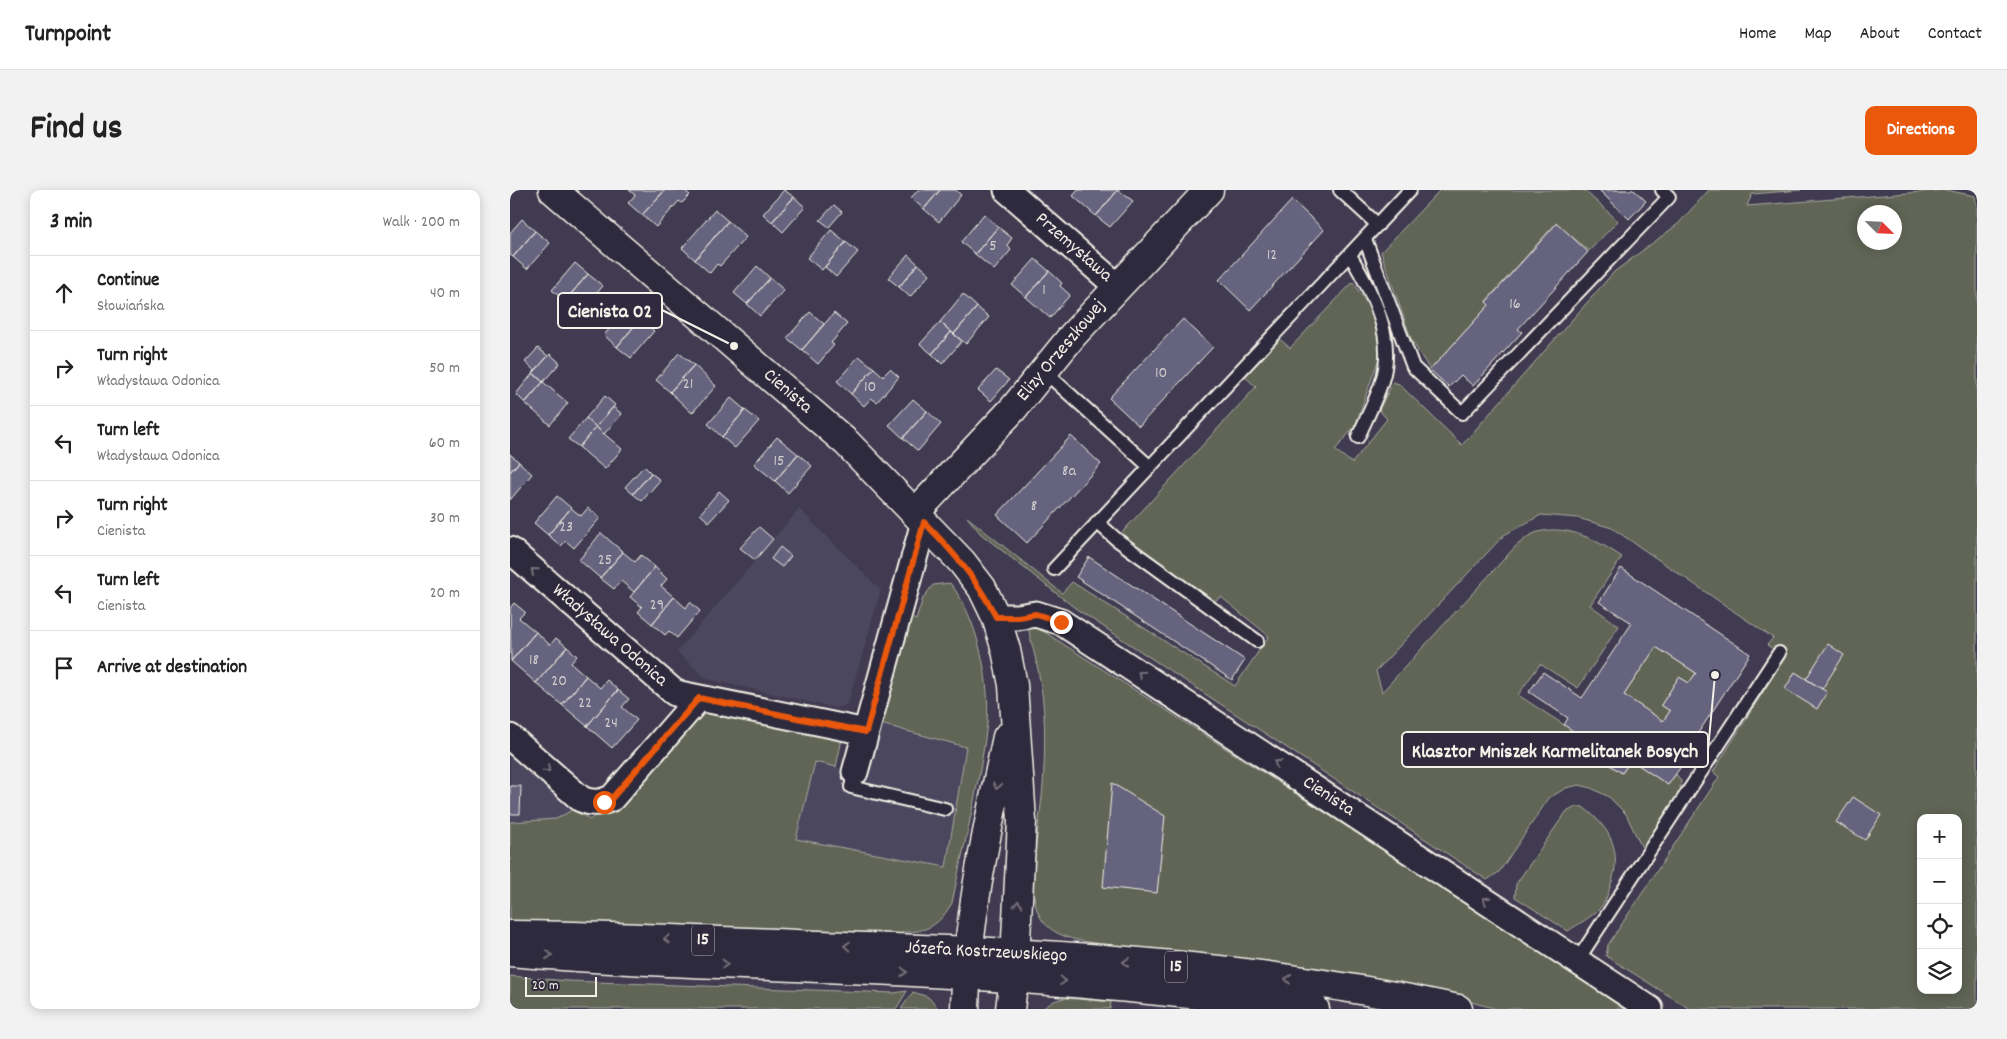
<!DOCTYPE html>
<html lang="en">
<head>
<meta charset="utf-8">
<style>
	:root { --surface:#fff; --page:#f2f2f2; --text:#222; --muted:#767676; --line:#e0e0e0; --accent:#ea580c }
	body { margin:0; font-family:Dekko,sans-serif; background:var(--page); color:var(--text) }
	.controls { position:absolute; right:15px; bottom:15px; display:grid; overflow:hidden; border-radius:10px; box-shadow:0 2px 12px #0003 }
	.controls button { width:45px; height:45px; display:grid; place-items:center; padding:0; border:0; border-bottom:1px solid var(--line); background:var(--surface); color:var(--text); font:25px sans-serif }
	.compass { position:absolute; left:1347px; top:15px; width:45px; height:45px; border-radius:50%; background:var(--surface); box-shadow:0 2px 12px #0003; rotate:114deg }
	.scale { position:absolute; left:15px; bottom:12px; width:72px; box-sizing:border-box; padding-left:5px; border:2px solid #f4f1e8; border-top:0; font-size:14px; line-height:18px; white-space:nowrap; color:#f4f1e8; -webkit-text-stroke:4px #2f2a3d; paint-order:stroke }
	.stop { position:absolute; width:15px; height:15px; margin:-11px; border:4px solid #ea580c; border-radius:50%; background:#fff }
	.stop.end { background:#ea580c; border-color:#fff; box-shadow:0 1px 5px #0008 }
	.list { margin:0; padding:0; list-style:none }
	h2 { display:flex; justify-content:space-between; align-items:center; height:65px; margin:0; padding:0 20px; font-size:21px }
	h2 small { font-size:16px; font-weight:400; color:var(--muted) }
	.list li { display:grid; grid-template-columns:32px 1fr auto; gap:15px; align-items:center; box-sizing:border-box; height:75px; padding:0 20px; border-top:1px solid var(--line) }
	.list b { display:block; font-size:19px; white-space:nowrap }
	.list p { margin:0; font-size:16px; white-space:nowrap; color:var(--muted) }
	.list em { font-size:16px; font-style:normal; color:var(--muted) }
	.icon { flex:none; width:28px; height:28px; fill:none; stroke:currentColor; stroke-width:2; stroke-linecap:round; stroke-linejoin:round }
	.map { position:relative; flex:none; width:1467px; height:819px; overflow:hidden; border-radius:10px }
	header { display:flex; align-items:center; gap:30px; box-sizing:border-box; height:70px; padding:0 25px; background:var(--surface); border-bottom:1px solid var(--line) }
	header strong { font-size:24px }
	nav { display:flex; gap:28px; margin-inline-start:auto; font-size:18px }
	.intro { display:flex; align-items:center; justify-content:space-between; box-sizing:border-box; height:120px; padding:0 30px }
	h1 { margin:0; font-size:35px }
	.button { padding:12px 22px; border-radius:10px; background:var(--accent); color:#fff; font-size:18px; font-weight:700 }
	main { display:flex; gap:30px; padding:0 30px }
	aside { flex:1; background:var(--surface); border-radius:10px; box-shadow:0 2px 12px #0003 }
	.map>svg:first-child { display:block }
</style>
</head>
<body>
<header>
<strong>Turnpoint</strong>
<nav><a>Home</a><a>Map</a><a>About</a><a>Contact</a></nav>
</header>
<div class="intro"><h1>Find us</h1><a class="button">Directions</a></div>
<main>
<aside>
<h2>3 min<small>Walk · 200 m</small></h2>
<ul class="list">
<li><svg class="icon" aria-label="ahead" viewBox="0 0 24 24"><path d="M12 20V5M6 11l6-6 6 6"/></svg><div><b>Continue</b><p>Słowiańska</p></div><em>40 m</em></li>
<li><svg class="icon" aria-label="right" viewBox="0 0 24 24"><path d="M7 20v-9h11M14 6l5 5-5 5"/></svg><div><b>Turn right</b><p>Władysława Odonica</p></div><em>50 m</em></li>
<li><svg class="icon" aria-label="left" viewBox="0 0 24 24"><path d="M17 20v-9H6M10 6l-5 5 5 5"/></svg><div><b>Turn left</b><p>Władysława Odonica</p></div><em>60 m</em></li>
<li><svg class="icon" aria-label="right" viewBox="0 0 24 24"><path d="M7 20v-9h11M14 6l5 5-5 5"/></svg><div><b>Turn right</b><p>Cienista</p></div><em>30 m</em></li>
<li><svg class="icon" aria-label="left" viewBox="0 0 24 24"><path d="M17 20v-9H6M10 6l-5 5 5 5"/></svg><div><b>Turn left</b><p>Cienista</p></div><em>20 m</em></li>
<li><svg class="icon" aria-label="arrive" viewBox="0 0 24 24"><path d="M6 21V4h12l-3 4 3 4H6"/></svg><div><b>Arrive at destination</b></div></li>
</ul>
</aside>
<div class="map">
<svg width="1467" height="819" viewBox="0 0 1467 819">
	<rect width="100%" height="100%" fill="#403b50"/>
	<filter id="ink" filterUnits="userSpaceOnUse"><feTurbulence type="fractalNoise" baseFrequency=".02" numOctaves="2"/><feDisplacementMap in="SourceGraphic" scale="10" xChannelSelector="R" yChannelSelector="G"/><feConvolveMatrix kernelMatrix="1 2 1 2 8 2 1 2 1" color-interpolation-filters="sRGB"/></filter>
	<g filter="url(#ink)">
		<!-- built -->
		<path fill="#4b475e" d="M 289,319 L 371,400 L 338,513 L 332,517 L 325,518 L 202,490 L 194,487 L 167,462 Z
			M 371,534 L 456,557 L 436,677 L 285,649 L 305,572 L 357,585 Z
			M 0,563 L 64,619 L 46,629 L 0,632 Z"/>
		<!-- green -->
		<path fill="#616557" stroke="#aaaba0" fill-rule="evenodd" d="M 930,0 L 1074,0 L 1108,31 L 1079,61 L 1046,33 L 976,111 L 979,115 L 920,180 L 902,151 L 871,62 Z
			M 1199,0 L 1291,0 L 1242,4 L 1237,16 L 1436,0 L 1465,6 L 1467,16 L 1467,819 L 1180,819 L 1096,766 L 1098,755 L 1209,587 L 1203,582 L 1275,467 L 1257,455 L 1263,448 L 1102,338 L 1068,328 L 1031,325 L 994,345 L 866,481 L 872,502 L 1005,357 C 1011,352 1020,344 1028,342 C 1059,334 1088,351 1112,367 L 1080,415 L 1109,436 L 1068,498 L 1030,474 L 1008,505 L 1096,562 L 1091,569 L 1112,583 L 1121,570 L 1158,595 L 1166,584 L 1171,591 L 1170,600 L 1134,658 L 1131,656 L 1116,624 L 1099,607 L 1081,598 L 1069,595 L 1056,598 L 1039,608 L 989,682 L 977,690 L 565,418 L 471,344 L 457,327 L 552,403 L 562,392 L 725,496 L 759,446 L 711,407 L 697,415 L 606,349 L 746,197 L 729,181 L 764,144 L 780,158 L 843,92 L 863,123 L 873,157 L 845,236 L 825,260 L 842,273 L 877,229 L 869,220 L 883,192 L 889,194 L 952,255 L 1104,82 L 1168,34 ZM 1354,22 L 1384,22 L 1384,52 L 1354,52 ZM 1411,628 L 1448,628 L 1448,800 L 1411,800 Z
			M 440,393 C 467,426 481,491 477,534 C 470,594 454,653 442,713 C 429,735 418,742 393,742 L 391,751 L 0,739 L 0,632 L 46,629 L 64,619 L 80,630 L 189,525 L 207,523 L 332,549 L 326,577 L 305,572 L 286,649 L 436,677 L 456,557 L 371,534 L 400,427 L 406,430 L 413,408 L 423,395 Z
			M 522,434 L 1121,819 L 987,819 L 906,797 L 582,759 L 583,753 C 559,749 534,744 526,717 C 518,692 531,625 533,595 C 535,564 536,528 531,496 C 528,476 522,456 518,437 Z
			M 1146,457 L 1186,483 L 1179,493 L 1169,487 L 1151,515 L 1160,521 L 1153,531 L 1114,505 Z
			M 1066,617 L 1073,617 C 1102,639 1113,663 1100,697 C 1098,704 1095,713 1090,718 C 1082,727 1068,734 1058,741 L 1005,707 L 1006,694 L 1056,622 Z
			M 0,786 L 58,791 L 384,803 L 397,801 L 386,819 L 0,819 Z
			M 403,802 L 418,807 L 429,819 L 391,819 Z
			M 554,808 L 601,812 L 600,819 L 532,819 L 544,811 Z"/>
		<!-- building -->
		<path fill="#66647e" stroke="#f4f1e8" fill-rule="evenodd" d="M 119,0 L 155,0 L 132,25 L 118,13 L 125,5 Z
			M 155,0 L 174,0 L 180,5 L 172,13 L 169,11 L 146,37 L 132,25 Z
			M 274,0 L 284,7 L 262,32 L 253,24 Z
			M 408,0 L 430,0 L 414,19 L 401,8 Z
			M 430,0 L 446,0 L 451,5 L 429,32 L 414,19 Z
			M 568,0 L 608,0 L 586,26 L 563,6 Z
			M 608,0 L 623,11 L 600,37 L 586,26 Z
			M 1089,0 L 1124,0 L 1136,11 L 1119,29 Z
			M 284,7 L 295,17 L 273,42 L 262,32 Z
			M 782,10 L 814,40 L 740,120 L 709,90 Z
			M 324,15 L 332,22 L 319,37 L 310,30 Z
			M 205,20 L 218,31 L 185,70 L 172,58 Z
			M 474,24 L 488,37 L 465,64 L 451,52 Z
			M 12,29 L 25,41 L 3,67 L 0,65 L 0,43 Z
			M 218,31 L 236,47 L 210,76 L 207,74 L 200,83 L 185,70 Z
			M 1047,33 L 1078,62 L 1008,139 L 1012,142 L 963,196 L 951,185 L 939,197 L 920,180 L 979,115 L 976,112 Z
			M 488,37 L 502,48 L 497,55 L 501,60 L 484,80 L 465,64 Z
			M 321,40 L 336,52 L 312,80 L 297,68 Z
			M 25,41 L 40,53 L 17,79 L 3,67 Z
			M 336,52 L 348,62 L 326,87 L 315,77 Z
			M 398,65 L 408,74 L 389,97 L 378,88 Z
			M 525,69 L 539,81 L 516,107 L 502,95 Z
			M 65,73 L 78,84 L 55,111 L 42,100 Z
			M 408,74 L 420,84 L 400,107 L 389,97 Z
			M 247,76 L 260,88 L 237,114 L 224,103 Z
			M 539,81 L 552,93 L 550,96 L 560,105 L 540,128 L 516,107 Z
			M 78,84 L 93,96 L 69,123 L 55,111 Z
			M 260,88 L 274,100 L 250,126 L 237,114 Z
			M 453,104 L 467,117 L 444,144 L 430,132 Z
			M 467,117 L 479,127 L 456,154 L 444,144 Z
			M 118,118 L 130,129 L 107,157 L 94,145 Z
			M 300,122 L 314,134 L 292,160 L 277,148 Z
			M 324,123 L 337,134 L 321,153 L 324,155 L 308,174 L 292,160 Z
			M 130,129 L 144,141 L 121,168 L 107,157 Z
			M 673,129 L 703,157 L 629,236 L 599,208 Z
			M 430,132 L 441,142 L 422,164 L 410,154 Z
			M 441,142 L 452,151 L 432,174 L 422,164 Z
			M 28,158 L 38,166 L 25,181 L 15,172 Z
			M 169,163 L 184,175 L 160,202 L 146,190 Z
			M 40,164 L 50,173 L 33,192 L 23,183 Z
			M 349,166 L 364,178 L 341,204 L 327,191 Z
			M 184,175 L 206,196 L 182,223 L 160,202 Z
			M 364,178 L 373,186 L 380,179 L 389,187 L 367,212 L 361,208 L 354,216 L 341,204 Z
			M 486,180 L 499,190 L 481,211 L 468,200 Z
			M 23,183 L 33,192 L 15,213 L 6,204 Z
			M 33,192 L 58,213 L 40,235 L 15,213 Z
			M 95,206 L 105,215 L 86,237 L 76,228 Z
			M 221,208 L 235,220 L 212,247 L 198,234 Z
			M 403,209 L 417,221 L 393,248 L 379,235 Z
			M 103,217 L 112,224 L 94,244 L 86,237 Z
			M 235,220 L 249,231 L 225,258 L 212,247 Z
			M 417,221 L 431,234 L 408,261 L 393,248 Z
			M 76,228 L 86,237 L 69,257 L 58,249 Z
			M 86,237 L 112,259 L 95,279 L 69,257 Z
			M 561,246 L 591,274 L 517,353 L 487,325 Z
			M 267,247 L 288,264 L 265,291 L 244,274 Z
			M 0,264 L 9,272 L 0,282 Z
			M 288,264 L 302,276 L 278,303 L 265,291 Z
			M 9,272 L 22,284 L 0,310 L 0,282 Z
			M 134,276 L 141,283 L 123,304 L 115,297 Z
			M 141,283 L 150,290 L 132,311 L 123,304 Z
			M 209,301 L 219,310 L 199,332 L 190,324 Z
			M 47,306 L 61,318 L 38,345 L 24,333 Z
			M 61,318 L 71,326 L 78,318 L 90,328 L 64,358 L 56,351 L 51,356 L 38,345 Z
			M 249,337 L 263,349 L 245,370 L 230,358 Z
			M 91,343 L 113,362 L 90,388 L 69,370 Z
			M 270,357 L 281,366 L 272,377 L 261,369 Z
			M 113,362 L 125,372 L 131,365 L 145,377 L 124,402 L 111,391 L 104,399 L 90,388 Z
			M 579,367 L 735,470 L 722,490 L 566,387 Z
			M 145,377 L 157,389 L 151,396 L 164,407 L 142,434 L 128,422 L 132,417 L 120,407 Z
			M 1111,378 L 1240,464 L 1175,563 L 1179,565 L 1158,595 L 1121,570 L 1112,583 L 1091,569 L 1096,562 L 1054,535 L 1058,528 L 1019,502 L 1033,482 L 1072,508 L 1122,433 L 1089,412 ZM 1146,457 L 1186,483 L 1179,493 L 1169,487 L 1151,515 L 1160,521 L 1153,531 L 1114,505 Z
			M 164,407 L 176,418 L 180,412 L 190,421 L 167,448 L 159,441 L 155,445 L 142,434 Z
			M 4,413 L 15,422 L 9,428 L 26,442 L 1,471 L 0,418 Z
			M 26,442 L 40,455 L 46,448 L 57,457 L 26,493 L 1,471 Z
			M 1318,454 L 1334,465 L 1312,499 L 1296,489 Z
			M 57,457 L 67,466 L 61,473 L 76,486 L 52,515 L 26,493 Z
			M 1285,482 L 1317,502 L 1307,519 L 1275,499 Z
			M 76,486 L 90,498 L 97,490 L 108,500 L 77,536 L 52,515 Z
			M 108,500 L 119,509 L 112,517 L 127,530 L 102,558 L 77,536 Z
			M 602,593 L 655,626 L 647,703 L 593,697 Z
			M 0,596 L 11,596 L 10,624 L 0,624 Z
			M 1343,607 L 1371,625 L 1355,650 L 1326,632 Z"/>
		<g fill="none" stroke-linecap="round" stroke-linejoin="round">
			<!-- service casing -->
			<g stroke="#f4f1e8" stroke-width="16">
				<path id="service" d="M 830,0 L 868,35
					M 855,49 L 903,177 L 952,223 L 1159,7 L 1152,0
					M 840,65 C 862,102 886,147 872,191 C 866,210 856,229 848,247
					M 534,181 L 640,277
					M 587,332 L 606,349 L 747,451
					M 544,379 L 900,0
					M 345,582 L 341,597 L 435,619
					M 1067,771 L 1269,463"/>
			</g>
			<!-- minor casing -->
			<g stroke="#f4f1e8" stroke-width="29">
				<path id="minor" d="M 497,0 L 608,97
					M 0,360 L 165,503 L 356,542
					M 486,427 L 508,427 L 526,424 L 551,432 L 1140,819
					M 0,547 L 71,609 C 83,614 90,613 102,608 L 189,508
					M 345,582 L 414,332"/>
			</g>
			<!-- tertiary casing -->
			<g stroke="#f4f1e8" stroke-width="31">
				<path id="tertiary" d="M 43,0 L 337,253 L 452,372 L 472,398 L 486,427 L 496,460 L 503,495 L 512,631 L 504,788 L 500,819
					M 405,323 L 503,219 L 563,145 L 699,0
					M 455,819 C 457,727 478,636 497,547"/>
			</g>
			<!-- primary casing -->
			<g stroke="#f4f1e8" stroke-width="31">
				<path id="primary" d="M 0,745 C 128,746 255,753 383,758 C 572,764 763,778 948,819
					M 0,762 C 128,773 257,775 385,781 C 526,788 665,801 805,819"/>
			</g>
			<!-- service -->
			<use href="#service" stroke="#2f2a3d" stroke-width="12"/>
			<!-- minor -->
			<use href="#minor" stroke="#2f2a3d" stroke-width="25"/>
			<!-- tertiary -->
			<use href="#tertiary" stroke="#2f2a3d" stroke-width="28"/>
			<!-- primary -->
			<use href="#primary" stroke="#2f2a3d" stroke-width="28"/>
		</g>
		<!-- one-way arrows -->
		<defs><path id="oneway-chevron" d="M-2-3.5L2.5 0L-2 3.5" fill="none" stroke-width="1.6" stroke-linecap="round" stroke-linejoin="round" transform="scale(1.25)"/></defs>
		<g stroke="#747079">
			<use href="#oneway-chevron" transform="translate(24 381) rotate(-139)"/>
			<use href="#oneway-chevron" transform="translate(631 484) rotate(-147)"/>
			<use href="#oneway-chevron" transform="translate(767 573) rotate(-147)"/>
			<use href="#oneway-chevron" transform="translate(37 579) rotate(41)"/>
			<use href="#oneway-chevron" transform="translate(487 596) rotate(102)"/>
			<use href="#oneway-chevron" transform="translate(976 710) rotate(-147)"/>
			<use href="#oneway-chevron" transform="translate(508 714) rotate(-87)"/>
			<use href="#oneway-chevron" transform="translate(157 749) rotate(-178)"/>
			<use href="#oneway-chevron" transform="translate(337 756) rotate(-177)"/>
			<use href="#oneway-chevron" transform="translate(39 765) rotate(5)"/>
			<use href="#oneway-chevron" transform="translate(616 772) rotate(-175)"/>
			<use href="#oneway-chevron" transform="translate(215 774) rotate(2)"/>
			<use href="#oneway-chevron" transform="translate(394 782) rotate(4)"/>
			<use href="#oneway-chevron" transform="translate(778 789) rotate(-171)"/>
			<use href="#oneway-chevron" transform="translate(553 791) rotate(4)"/>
		</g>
	</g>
	<g fill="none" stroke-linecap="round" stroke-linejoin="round" filter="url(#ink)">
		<!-- route -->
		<path stroke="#ea580c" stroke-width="6" d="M 94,612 L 102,608 L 189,508 L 356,542 L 414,332 C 444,363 466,388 486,427 L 508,427 L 526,424 L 551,432"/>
	</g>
	<g text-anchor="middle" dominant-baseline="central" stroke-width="5" stroke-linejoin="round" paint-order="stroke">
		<!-- number labels -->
		<g font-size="16" fill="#d0cece">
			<text x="483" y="56">5</text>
			<text x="762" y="65">12</text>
			<text x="534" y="100">1</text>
			<text x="1005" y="114">16</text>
			<text x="651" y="183">10</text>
			<text x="178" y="194">21</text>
			<text x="360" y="197">10</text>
			<text x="269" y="271">15</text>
			<text x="559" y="281">8a</text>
			<text x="524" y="316">8</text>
			<text x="56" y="337">23</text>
			<text x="95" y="370">25</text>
			<text x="147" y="415">29</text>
			<text x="24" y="470">18</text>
			<text x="49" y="491">20</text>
			<text x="75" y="513">22</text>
			<text x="101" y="533">24</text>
		</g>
		<!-- shield labels -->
		<g fill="#2f2a3d" stroke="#b9b5b5" stroke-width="1">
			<rect x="182" y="734.5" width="22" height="31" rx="4"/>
			<rect x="655" y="761.5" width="22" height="31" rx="4"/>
		</g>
		<g font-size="18" font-weight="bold" fill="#f4f1e8">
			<text x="193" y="750">15</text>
			<text x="666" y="777">15</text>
		</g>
		<!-- street labels -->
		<g font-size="19" fill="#f4f1e8" stroke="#2f2a3d">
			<text transform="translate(563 58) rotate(41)">Przemysława</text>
			<text transform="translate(552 161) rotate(-50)">Elizy Orzeszkowej</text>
			<text transform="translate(277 202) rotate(41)">Cienista</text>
			<text transform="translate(99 446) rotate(41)">Władysława Odonica</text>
			<text transform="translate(818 607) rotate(33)">Cienista</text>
			<text transform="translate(476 763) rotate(3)">Józefa Kostrzewskiego</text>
		</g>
	</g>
	<!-- callouts -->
	<path fill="none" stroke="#f4f1e8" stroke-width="2" d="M224 156L152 120M1205 485L1198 560"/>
	<g fill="#f4f1e8" stroke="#2f2a3d" stroke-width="2">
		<circle cx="224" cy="156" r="5"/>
		<circle cx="1205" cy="485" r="5"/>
	</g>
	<g fill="#2f2a3d" stroke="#f4f1e8" stroke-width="2">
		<rect x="48" y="103" width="104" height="35" rx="5"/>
		<rect x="892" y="542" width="306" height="35" rx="5"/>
	</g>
	<g font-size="20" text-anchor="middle" font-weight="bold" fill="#f4f1e8">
		<text x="100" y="127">Cienista 02</text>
		<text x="1045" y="567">Klasztor Mniszek Karmelitanek Bosych</text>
	</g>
</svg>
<div class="controls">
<button>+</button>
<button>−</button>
<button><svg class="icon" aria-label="locate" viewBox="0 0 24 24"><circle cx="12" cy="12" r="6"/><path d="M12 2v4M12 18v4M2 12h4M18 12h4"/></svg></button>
<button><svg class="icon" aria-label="layers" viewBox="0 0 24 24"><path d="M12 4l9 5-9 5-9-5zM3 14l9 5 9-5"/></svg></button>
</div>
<svg class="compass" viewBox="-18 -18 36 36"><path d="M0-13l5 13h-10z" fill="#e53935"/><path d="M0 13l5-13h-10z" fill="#767676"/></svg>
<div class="scale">20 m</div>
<div class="stop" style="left:94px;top:612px"></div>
<div class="stop end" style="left:551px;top:432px"></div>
</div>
</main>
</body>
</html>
